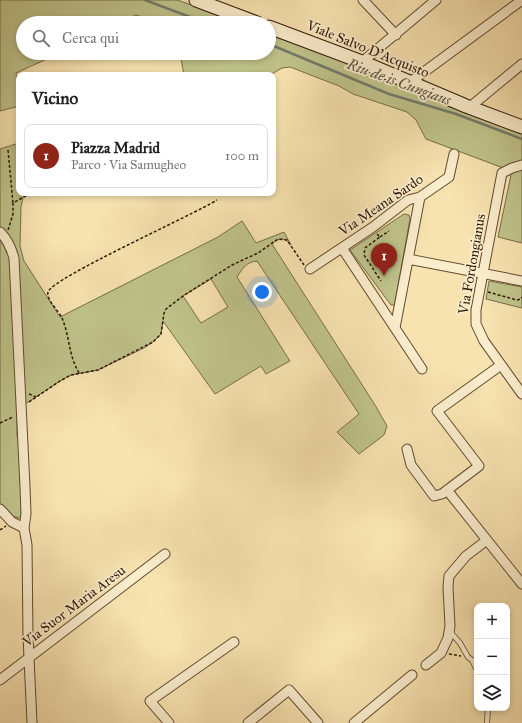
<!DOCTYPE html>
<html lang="it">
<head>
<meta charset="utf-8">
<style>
	:root { --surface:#fff; --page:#f6f6f6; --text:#222; --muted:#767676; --line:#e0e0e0; --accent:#8f2418 }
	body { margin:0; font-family:"IM FELL Great Primer",serif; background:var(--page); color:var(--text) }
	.controls { position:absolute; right:12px; bottom:12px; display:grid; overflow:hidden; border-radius:8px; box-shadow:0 2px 6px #0003 }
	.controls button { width:36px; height:36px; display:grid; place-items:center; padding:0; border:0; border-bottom:1px solid var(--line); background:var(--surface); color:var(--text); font:20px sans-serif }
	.you { position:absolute; left:262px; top:292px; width:14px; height:14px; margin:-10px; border:3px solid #fff; border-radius:50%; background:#1a73e8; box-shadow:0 0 0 6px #1a73e833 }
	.badge { display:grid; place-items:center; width:26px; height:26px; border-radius:50%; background:var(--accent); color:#fff; font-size:13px; font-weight:700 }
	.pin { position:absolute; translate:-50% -33px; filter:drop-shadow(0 1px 2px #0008) }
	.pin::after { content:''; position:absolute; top:21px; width:14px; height:12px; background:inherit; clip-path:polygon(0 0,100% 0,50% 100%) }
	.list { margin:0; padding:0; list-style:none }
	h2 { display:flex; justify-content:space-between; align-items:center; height:52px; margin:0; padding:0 16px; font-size:17px }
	h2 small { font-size:13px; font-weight:400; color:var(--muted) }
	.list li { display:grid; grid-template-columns:26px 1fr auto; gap:12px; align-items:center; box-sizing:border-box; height:64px; margin:0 8px 8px; padding:0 8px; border:1px solid var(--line); border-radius:8px }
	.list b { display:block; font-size:15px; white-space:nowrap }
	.list p { margin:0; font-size:13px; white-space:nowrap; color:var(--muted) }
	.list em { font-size:13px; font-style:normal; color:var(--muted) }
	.icon { flex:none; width:22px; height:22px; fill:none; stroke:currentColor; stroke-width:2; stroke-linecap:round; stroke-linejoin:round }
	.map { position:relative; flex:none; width:522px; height:723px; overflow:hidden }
	.search { position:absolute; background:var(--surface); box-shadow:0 2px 6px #0003; left:16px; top:16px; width:260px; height:44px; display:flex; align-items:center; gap:10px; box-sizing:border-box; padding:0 14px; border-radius:22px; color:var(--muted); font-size:15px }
	.panel { position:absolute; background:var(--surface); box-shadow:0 2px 6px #0003; left:16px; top:72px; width:260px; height:124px; border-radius:8px }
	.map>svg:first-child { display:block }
</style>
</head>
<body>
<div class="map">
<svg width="522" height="723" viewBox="0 0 522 723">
	<rect width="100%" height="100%" fill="#f7e3b0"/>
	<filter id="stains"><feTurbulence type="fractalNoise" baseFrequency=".005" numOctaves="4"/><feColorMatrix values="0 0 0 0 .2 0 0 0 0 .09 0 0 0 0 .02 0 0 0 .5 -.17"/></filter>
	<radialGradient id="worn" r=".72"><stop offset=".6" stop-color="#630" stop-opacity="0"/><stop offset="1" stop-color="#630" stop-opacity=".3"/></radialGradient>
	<!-- green -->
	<path fill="#bfc38a" stroke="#786c48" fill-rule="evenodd" d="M 0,0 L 177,0 L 244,23 L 159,23 L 136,15 L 119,23 L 23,23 L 23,53 L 60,53 L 16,73 L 19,95 L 19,106 L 0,111 Z
		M 269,32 L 399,82 L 421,96 L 522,134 L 522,243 L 498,237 L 511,175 L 506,169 L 426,139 L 416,120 L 407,112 L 353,94 L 339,86 L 290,67 L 282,68 L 270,75 L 184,75 L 180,53 L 269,53 Z
		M 19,143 L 19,193 L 24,193 L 21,207 L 20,246 L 24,261 L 60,317 L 218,237 L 242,221 L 256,243 L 284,232 L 291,245 C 284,237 280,237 272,244 L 375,405 L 387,426 L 384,435 L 359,454 L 337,432 L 359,414 L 257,261 C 246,262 243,268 237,277 L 290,361 L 266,374 L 261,366 L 215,394 L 163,321 L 161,334 L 153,342 L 144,348 L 98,370 L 71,375 L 60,381 L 25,404 L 14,246 L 9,236 L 0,226 L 0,149 ZM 211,279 L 228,307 L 201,323 L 183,296 Z
		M 404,214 L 409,215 L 410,219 L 395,302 L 394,305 L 391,305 L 350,250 Z
		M 0,237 L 11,256 L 17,395 L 17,436 L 20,446 L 23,515 L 20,518 L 11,516 L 0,505 Z
		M 489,281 L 522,287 L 522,308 L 486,299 Z"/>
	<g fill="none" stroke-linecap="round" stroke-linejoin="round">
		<!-- stream -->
		<path stroke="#727a6c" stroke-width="2.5" d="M 145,0 L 206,23
			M 269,44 L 389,94 L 456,114 L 522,139"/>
		<!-- lane casing -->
		<g stroke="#624930" stroke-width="6">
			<path id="lane" d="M 451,629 L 452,634 L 460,643 L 468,657 L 472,660 L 477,670
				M 487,723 L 488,708"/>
		</g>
		<!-- street casing -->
		<g stroke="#624930" stroke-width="11">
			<path id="street" d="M 363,0 L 396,35
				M 362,62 L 436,0
				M 409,83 L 522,0
				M 470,107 L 522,64
				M 522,165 L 512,168 L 502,173 L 476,310 L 476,324 L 484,341 L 522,394
				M 0,232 C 8,240 11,248 14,258 L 25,487 L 26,514 L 24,528 L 27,545 L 28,636 L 32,723
				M 342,248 L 422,369
				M 408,259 L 522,281
				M 310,269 L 373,227 L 408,200 L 420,197 L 449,177 L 454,154
				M 395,328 L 420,197
				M 407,449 L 411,465 L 434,496 L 442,494 L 479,466 L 437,411 L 501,365
				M 447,490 L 522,584
				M 0,509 L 12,522 L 24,528
				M 426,665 L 441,653 L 448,638 L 450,626 L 448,587 L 449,576 L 466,556 L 487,540
				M 0,680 L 165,554
				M 169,723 L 150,701 L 234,642
				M 248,723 L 289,690 L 318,723
				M 354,723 L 412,675"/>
		</g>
		<!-- secondary casing -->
		<g stroke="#301605" stroke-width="15">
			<path id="secondary" d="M 196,0 L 257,23
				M 269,27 L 362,62 L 466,106 L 522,127"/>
		</g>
		<!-- path -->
		<path stroke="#301605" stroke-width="1.5" stroke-dasharray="3 2" stroke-linecap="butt" d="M 8,150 L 13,203
			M 8,230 L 13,214 L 13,203 L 31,193
			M 377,234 L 380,237 L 365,248 L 364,255 L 381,281
			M 380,237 L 389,231
			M 488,292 L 517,300 L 521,299 L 522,297
			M 79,373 C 68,354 70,337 62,318 C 59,311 46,300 48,292 C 52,278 195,214 217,200
			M 29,394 L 36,397
			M 29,402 L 60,381 L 71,375 L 98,370 L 153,342 L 161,334 L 164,313 L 166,309 L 183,296 L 232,265 L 258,253 L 278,239 L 287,240 L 304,265
			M 0,423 L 13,417
			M 0,530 L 6,526
			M 449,654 L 461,656"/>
		<!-- lane -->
		<use href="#lane" stroke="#faedcc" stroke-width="4.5"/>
		<!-- street -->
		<use href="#street" stroke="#faedcc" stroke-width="9"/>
		<!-- secondary -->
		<use href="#secondary" stroke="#faedcc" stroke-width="13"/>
	</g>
	<g text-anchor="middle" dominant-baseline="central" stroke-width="3.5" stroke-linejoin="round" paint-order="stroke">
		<!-- street labels -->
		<g font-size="14" fill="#301605" stroke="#faedcc">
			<text transform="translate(368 49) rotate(22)">Viale Salvo D'Acquisto</text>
			<text transform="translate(381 205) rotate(-34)">Via Meana Sardo</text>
			<text transform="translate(472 264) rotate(-80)">Via Fordongianus</text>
			<text transform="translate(74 606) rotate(-37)">Via Suor Maria Aresu</text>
		</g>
		<!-- water labels -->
		<g font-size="15" font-style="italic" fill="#565041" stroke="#faedcc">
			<text transform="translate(399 82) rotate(20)">Riu de is Cungiaus</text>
		</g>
	</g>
	<rect width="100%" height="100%" filter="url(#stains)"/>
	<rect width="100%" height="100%" fill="url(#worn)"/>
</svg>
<div class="controls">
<button>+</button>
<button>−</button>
<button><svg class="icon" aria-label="layers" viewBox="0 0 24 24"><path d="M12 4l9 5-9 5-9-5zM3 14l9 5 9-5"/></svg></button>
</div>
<div class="you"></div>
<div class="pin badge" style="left:384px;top:276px">1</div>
<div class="search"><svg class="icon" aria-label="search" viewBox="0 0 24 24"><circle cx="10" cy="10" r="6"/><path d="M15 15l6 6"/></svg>Cerca qui</div>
<section class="panel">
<h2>Vicino<small></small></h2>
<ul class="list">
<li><span class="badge">1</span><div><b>Piazza Madrid</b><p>Parco · Via Samugheo</p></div><em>100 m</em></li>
</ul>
</section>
</div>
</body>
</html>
